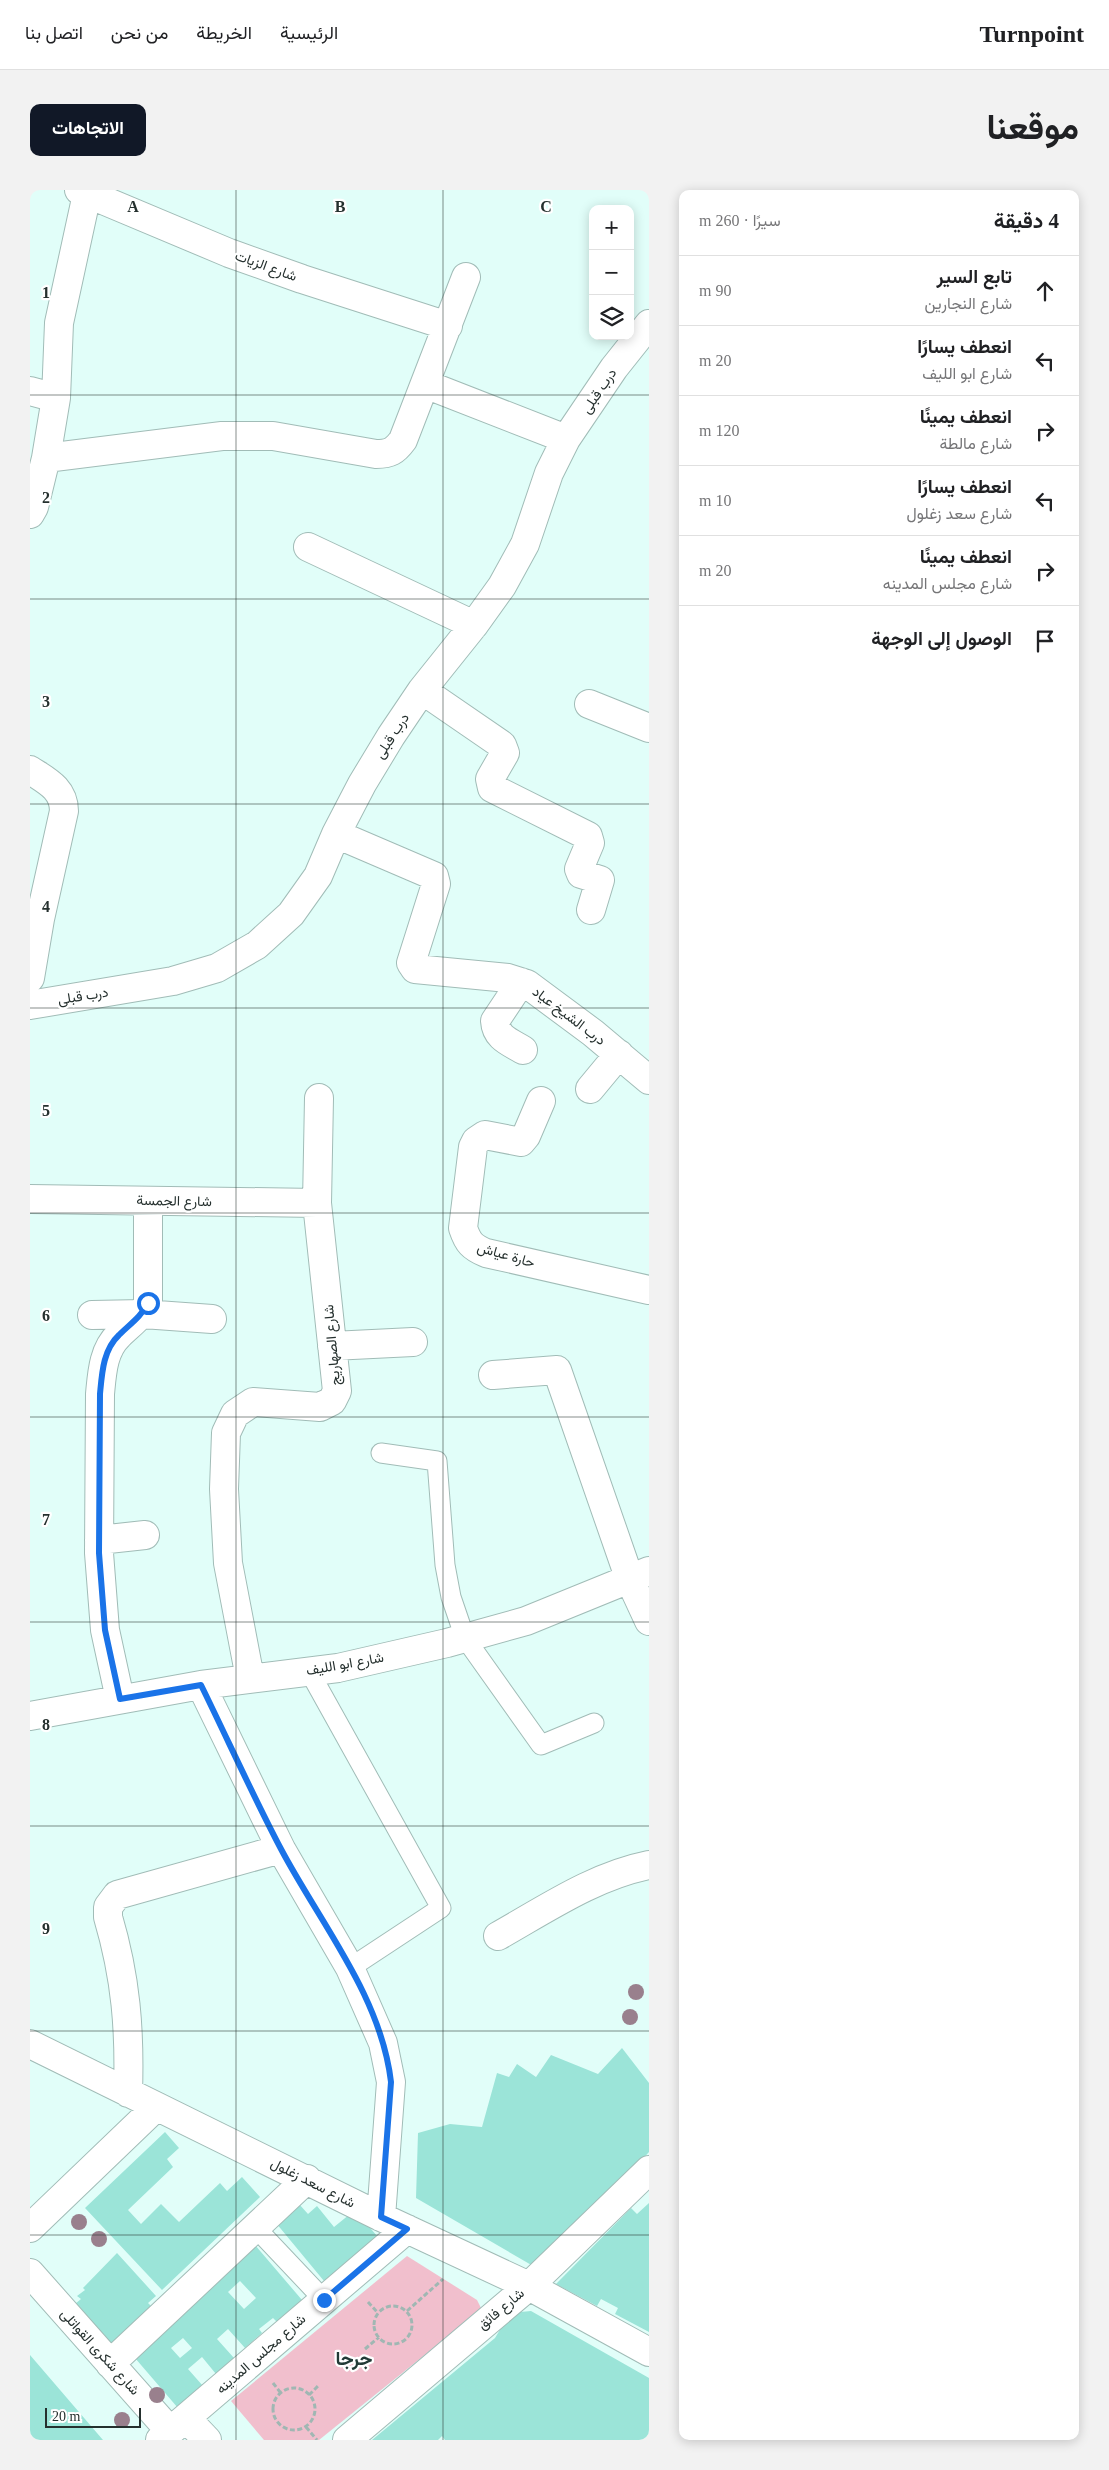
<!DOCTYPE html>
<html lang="ar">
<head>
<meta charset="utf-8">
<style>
	:root { --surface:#fff; --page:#f2f2f2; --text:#202124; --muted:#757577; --line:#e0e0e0; --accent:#111827 }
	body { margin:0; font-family:"Times New Roman",Vazirmatn,serif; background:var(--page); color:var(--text); direction:rtl }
	.controls { position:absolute; right:15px; top:15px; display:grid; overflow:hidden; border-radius:10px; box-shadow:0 2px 12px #0003 }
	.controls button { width:45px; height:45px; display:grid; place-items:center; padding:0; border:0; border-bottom:1px solid var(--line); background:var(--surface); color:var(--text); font:25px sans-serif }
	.scale { position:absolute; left:15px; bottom:12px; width:96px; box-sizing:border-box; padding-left:5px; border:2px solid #25302e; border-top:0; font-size:14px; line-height:18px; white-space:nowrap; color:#25302e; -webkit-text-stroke:4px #fff; paint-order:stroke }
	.stop { position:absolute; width:15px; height:15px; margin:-11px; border:4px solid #1a73e8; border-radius:50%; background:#fff }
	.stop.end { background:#1a73e8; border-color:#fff; box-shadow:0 1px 5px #0008 }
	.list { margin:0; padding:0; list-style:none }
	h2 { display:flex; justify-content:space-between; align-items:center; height:65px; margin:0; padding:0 20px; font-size:21px }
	h2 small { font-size:16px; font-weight:400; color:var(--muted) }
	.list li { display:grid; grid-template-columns:32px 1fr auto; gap:15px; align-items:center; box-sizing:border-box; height:70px; padding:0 20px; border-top:1px solid var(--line) }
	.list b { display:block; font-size:19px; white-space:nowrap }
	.list p { margin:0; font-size:16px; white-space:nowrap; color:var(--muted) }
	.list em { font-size:16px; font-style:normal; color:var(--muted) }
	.icon { flex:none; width:28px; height:28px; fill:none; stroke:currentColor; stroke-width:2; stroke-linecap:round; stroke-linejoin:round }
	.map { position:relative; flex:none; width:619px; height:2250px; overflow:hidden; direction:ltr; border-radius:10px }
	header { display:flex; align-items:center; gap:30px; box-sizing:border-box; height:70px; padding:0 25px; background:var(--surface); border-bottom:1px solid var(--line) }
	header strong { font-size:24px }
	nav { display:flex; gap:28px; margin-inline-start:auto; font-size:18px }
	.intro { display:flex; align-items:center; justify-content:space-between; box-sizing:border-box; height:120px; padding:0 30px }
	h1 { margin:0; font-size:35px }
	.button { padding:12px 22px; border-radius:10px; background:var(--accent); color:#fff; font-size:18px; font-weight:700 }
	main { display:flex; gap:30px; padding:0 30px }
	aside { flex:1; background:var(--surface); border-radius:10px; box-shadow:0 2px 12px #0003 }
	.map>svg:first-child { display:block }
</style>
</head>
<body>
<header>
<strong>Turnpoint</strong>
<nav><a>الرئيسية</a><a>الخريطة</a><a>من نحن</a><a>اتصل بنا</a></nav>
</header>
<div class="intro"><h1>موقعنا</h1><a class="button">الاتجاهات</a></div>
<main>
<aside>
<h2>4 دقيقة<small>سيرًا · 260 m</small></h2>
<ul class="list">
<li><svg class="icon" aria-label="ahead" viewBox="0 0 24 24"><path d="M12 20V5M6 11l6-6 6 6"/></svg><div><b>تابع السير</b><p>شارع النجارين</p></div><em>90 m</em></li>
<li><svg class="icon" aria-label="left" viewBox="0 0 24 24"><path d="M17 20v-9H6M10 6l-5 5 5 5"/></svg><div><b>انعطف يسارًا</b><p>شارع ابو الليف</p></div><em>20 m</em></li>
<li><svg class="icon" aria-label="right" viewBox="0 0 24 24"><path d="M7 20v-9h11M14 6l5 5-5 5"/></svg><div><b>انعطف يمينًا</b><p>شارع مالطة</p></div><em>120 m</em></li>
<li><svg class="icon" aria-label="left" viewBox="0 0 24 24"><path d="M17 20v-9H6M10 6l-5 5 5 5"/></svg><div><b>انعطف يسارًا</b><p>شارع سعد زغلول</p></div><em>10 m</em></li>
<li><svg class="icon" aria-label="right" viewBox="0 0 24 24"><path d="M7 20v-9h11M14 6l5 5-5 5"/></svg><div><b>انعطف يمينًا</b><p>شارع مجلس المدينه</p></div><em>20 m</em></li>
<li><svg class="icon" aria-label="arrive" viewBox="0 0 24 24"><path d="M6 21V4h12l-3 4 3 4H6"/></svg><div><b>الوصول إلى الوجهة</b></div></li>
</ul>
</aside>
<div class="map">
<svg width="619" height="2250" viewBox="0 0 619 2250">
	<rect width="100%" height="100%" fill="#e1fef9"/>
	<!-- green -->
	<path fill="#f1bfcd" d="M 377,2066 L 447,2110 L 451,2118 L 448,2122 L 289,2250 L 234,2250 L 201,2211 Z"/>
	<!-- building -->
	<path fill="#9be4d8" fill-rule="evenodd" d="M 592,1858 L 619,1893 L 619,1962 L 510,2080 L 386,2008 L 388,1943 L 420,1934 L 452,1937 L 467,1883 L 479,1887 L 487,1874 L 506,1887 L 521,1865 L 568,1884 Z
		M 135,1942 L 149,1958 L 137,1969 L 143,1977 L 98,2020 L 111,2034 L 131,2014 L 149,2032 L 190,1993 L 197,2001 L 212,1987 L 230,2007 L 132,2100 L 55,2018 Z
		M 619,2013 L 619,2142 L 585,2124 L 588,2118 L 571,2109 L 567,2116 L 526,2094 L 601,2018 L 607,2024 Z
		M 269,2014 L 278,2024 L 287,2016 L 304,2037 L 325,2020 L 347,2046 L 294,2091 L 246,2033 Z
		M 225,2055 L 272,2110 L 247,2132 L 243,2128 L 229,2139 L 232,2143 L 215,2158 L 198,2139 L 187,2149 L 204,2168 L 186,2184 L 172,2167 L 158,2179 L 173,2196 L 148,2218 L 105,2168 ZM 210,2091 L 226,2108 L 214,2119 L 198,2102 ZM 153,2148 L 162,2158 L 150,2168 L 141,2158 Z
		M 87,2063 L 126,2106 L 118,2113 L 122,2117 L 81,2154 L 45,2114 L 51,2109 L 47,2106 L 55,2100 L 53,2098 Z
		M 501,2121 L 619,2188 L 619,2250 L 415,2250 L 412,2246 L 408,2250 L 342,2250 L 465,2148 L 480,2123 Z
		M 0,2165 L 73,2250 L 0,2250 Z"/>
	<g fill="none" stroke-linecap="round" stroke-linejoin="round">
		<!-- service casing -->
		<g stroke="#a1bcb7" stroke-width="21">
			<path id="service" d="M 351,1263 L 407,1271 L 415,1375 L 421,1407 L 435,1448 L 511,1555 L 564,1533
				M 279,1481 L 411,1718 L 320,1778
				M 225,2037 L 294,2110"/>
		</g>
		<!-- minor casing -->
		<g stroke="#a1bcb7" stroke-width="30">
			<path id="minor" d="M 49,0 L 199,63 L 272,89 L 418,136
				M 395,194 L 536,249
				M 0,201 L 26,208
				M 16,268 L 192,246 L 243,246 L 346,264 C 360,264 365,261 373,250 L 436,87
				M 0,324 L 4,317 L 16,268 L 26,208 L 29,133 L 57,4
				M 278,357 L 444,435
				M 392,500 L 472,555 L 475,563 L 460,589 L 462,598 L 558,646 L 560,653 L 549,679 L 551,684 L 570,690 L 561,720
				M 559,514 L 619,538
				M 0,580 C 17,591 34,599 34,621 L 10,729 L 0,788
				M 306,644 L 404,686 L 406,694 L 381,773 L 385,779 L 478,788 L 497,794 L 563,843 L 619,890
				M 491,792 L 465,831 C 466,848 480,852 493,860
				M 0,815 L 143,791 L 187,778 L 227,755 L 261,724 L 288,686 L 306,644 L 332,594 L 361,546 L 392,500 L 444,435 L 472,396 L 495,354 L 519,283 L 536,249 L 584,178 L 619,134
				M 560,899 L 589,864
				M 511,911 L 496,946 L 491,952 L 455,945 L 446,951 L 443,957 L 433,1038 C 438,1053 442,1057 456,1063 L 619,1100
				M 0,1009 L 287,1013
				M 62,1125 L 113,1124 L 182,1129
				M 302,1156 L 383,1152
				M 463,1185 L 527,1180 L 600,1390 L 619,1431
				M 69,1350 L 115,1345
				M 220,1488 L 198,1373 L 194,1299 L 196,1243 L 205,1224 L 223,1212 L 290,1217 L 302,1211 L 307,1201 L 287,1013 L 289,908
				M 171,1495 L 251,1659 L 320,1778 L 353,1853 L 361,1892 L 351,2027
				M 90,1509 L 75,1440 L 69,1363 L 70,1204 C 72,1183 73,1160 89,1145 C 100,1134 111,1127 118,1113 L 118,1011
				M 0,1526 L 171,1495 L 308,1478 L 417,1453 L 496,1431 L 619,1381
				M 468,1746 C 516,1719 564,1686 619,1675
				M 0,1854 L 351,2027 L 499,2096 L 619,2162
				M 98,1903 C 100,1840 96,1788 78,1727 L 78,1717 L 87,1705 L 251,1659
				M 0,2038 L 126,1917
				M 0,2083 L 140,2241
				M 80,2174 L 277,1989
				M 156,2228 L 177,2250
				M 130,2250 L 377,2039
				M 317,2250 L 499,2096 L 619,1980"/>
		</g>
		<!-- path -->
		<path stroke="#a0b7b3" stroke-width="3" stroke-dasharray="5 2.5" stroke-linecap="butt" d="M 338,2112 L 348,2123
			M344 2135a19 19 0 1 1 38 0a19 19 0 1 1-38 0Z
			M 377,2121 L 413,2089
			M 335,2159 L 349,2147
			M 243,2193 L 250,2202
			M243 2219a21 21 0 1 1 42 0a21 21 0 1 1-42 0Z
			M 279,2205 L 288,2196
			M 276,2237 L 287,2250"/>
		<!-- service -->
		<use href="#service" stroke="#fff" stroke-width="19"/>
		<!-- minor -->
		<use href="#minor" stroke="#fff" stroke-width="28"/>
	</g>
	<!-- trees -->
	<g fill="#99808d">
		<circle cx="606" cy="1802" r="8"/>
		<circle cx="600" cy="1827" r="8"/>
		<circle cx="49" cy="2032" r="8"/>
		<circle cx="69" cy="2049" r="8"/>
		<circle cx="127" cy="2205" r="8"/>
		<circle cx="92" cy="2230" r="8"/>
	</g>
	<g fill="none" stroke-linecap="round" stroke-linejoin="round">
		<!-- route -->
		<path stroke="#1a73e8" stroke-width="6" d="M 118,1113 C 111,1127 100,1134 89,1145 C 73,1160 72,1183 70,1204 L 69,1363 L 75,1440 L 90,1509 L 171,1495 C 198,1550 223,1606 251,1659 C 290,1733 351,1806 361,1892 L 351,2027 L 377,2039 L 294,2110"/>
	</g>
	<!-- grid -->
	<path fill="none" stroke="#25302e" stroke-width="1" stroke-opacity="0.55" d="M 206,0 L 206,2250M 413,0 L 413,2250M 0,205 L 619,205M 0,409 L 619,409M 0,614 L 619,614M 0,818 L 619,818M 0,1023 L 619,1023M 0,1227 L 619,1227M 0,1432 L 619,1432M 0,1636 L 619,1636M 0,1841 L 619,1841M 0,2045 L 619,2045"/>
	<g text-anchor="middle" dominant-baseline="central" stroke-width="4.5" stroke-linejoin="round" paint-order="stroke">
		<!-- street labels -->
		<g font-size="14" fill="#25302e" stroke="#fff">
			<text transform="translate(236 76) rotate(20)">شارع الزيات</text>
			<text transform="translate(569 201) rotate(-56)">درب قبلى</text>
			<text transform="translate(362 546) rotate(-57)">درب قبلى</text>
			<text transform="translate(53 806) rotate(-9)">درب قبلى</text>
			<text transform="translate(539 826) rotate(37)">درب الشيخ عياد</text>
			<text transform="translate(144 1011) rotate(1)">شارع الجمسة</text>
			<text transform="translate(476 1065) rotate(16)">حارة عياش</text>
			<text transform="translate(302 1155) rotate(-95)">شارع الصهاريج</text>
			<text transform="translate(315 1474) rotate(-10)">شارع ابو الليف</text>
			<text transform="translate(283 1993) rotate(27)">شارع سعد زغلول</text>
			<text transform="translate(471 2119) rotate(-40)">شارع فائق</text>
			<text transform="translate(70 2162) rotate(48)">شارع شكرى القواتلى</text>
			<text transform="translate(231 2164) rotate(-41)">شارع مجلس المدينه</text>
		</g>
		<!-- district labels -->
		<g font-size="19" font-weight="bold" fill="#223a36" stroke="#fff">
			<text x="324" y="2168">جرجا</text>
		</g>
	</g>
	<g font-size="16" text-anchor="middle" font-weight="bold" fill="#25302e" stroke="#fff" stroke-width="4.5" stroke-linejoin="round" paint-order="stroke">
		<text x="103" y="22">A</text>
		<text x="310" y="22">B</text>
		<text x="516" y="22">C</text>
		<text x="16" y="108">1</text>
		<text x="16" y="313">2</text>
		<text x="16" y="517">3</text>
		<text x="16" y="722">4</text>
		<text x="16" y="926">5</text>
		<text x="16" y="1131">6</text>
		<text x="16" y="1335">7</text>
		<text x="16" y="1540">8</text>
		<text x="16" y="1744">9</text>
	</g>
</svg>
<div class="controls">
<button>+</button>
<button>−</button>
<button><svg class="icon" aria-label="layers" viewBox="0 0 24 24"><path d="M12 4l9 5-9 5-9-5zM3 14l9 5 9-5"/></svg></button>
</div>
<div class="scale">20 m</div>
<div class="stop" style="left:118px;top:1113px"></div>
<div class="stop end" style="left:294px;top:2110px"></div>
</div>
</main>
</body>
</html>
